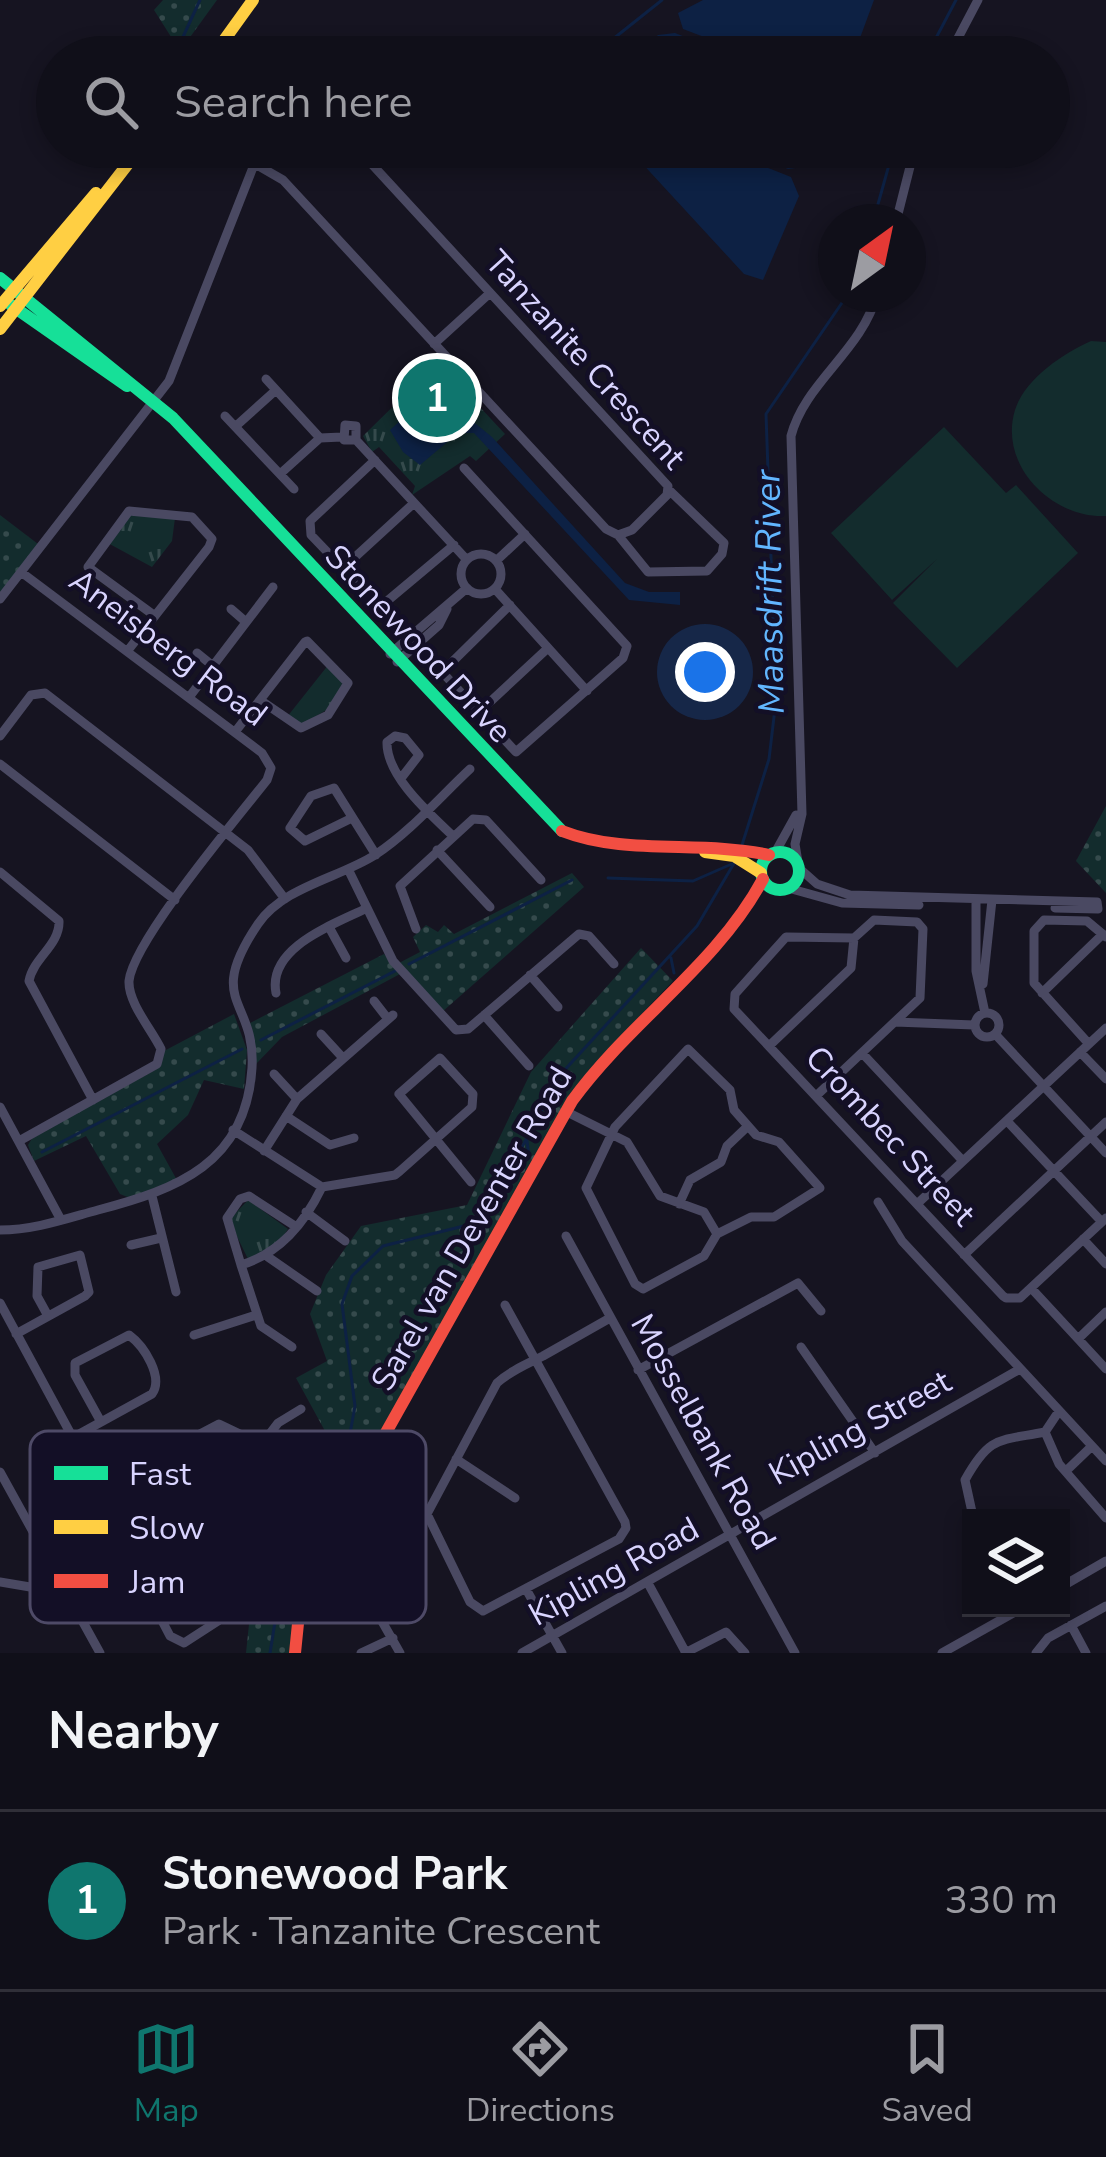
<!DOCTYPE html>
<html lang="en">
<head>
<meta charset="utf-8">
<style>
	:root { --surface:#100f19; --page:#191822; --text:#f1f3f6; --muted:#9c9ca2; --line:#302f38; --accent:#0f766e }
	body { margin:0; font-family:"Nunito Sans",sans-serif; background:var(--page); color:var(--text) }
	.controls { position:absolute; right:36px; bottom:36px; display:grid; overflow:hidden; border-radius:0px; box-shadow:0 6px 18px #0003 }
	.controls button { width:108px; height:108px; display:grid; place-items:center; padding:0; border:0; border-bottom:3px solid var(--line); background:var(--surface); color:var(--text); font:60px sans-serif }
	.compass { position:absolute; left:818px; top:204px; width:108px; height:108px; border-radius:50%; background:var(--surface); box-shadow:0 6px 18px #0003; rotate:33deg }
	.you { position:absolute; left:705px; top:672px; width:42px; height:42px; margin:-30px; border:9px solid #fff; border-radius:50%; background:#1a73e8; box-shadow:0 0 0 18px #1a73e833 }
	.badge { display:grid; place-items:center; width:78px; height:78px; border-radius:50%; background:var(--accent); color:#fff; font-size:39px; font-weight:700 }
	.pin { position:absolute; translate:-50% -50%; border:6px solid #fff; box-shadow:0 3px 12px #0006 }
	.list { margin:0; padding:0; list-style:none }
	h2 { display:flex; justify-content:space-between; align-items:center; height:156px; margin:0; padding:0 48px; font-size:51px }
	h2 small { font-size:39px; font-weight:400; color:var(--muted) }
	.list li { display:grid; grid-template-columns:78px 1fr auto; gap:36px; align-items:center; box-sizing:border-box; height:180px; padding:0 48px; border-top:3px solid var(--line) }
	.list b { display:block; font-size:45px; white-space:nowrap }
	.list p { margin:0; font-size:39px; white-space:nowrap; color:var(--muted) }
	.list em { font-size:39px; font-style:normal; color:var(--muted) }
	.icon { flex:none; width:66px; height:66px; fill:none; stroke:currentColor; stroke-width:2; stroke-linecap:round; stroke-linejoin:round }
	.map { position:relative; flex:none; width:1106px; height:1653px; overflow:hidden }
	.search { position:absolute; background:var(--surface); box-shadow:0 6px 18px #0003; left:36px; right:36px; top:36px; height:132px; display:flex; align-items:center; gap:30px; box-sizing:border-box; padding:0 42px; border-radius:66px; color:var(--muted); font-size:45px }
	.sheet { height:336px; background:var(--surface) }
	nav { display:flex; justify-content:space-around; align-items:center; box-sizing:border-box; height:168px; border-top:3px solid var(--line); background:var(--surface); font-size:33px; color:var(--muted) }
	nav a { display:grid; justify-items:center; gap:6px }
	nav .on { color:var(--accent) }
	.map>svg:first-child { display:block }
</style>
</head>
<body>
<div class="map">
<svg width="1106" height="1653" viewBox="0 0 1106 1653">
	<defs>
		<pattern id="grass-dots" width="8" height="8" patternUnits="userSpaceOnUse" patternTransform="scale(3)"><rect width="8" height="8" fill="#132c2d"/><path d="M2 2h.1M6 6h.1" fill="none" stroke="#354a4c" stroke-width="1.8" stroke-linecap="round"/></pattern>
		<pattern id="park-tufts" width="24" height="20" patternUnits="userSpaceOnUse" patternTransform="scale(3)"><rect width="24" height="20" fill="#132c2d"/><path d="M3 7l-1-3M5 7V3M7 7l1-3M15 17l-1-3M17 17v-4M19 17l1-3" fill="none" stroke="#354a4c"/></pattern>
	</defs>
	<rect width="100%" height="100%" fill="#161421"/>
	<!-- grass -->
	<path fill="url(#grass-dots)" d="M 163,0 L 217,0 L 180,51 L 154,10 Z
		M 0,515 L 38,544 L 0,593 Z
		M 1106,806 L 1106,893 L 1076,861 Z
		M 572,873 L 584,887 L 442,1012 L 399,963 L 420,952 L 413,937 L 426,925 L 438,932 L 444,925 L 454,934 Z
		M 641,948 L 673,981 L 594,1064 L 306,1566 L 290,1653 L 246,1653 L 255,1567 L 264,1542 L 316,1477 L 325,1431 L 296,1378 L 327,1361 L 310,1314 L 326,1275 L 361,1226 L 467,1205 L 531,1072 Z
		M 384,954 L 400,974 L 282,1037 L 256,1064 L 248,1024 Z
		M 234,1014 L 247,1050 L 244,1089 L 204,1080 L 188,1115 L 157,1144 L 178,1182 L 130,1198 L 120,1194 L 86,1136 L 34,1161 L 28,1145 L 33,1137 L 155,1070 L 164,1051 Z"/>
	<!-- park -->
	<path fill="url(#park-tufts)" d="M 438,362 L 505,434 L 476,461 L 470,456 L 412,495 L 415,486 L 379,447 L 372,452 L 363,436 Z
		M 131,514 L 175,518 L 172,541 L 152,567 L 106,542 Z
		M 329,664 L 344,681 L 328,709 L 301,725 L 287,717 Z
		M 248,1200 L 288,1229 L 276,1247 L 248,1259 L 229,1220 Z"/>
	<!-- pitch -->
	<path fill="#132c2d" d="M 1091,341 L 1106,342 L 1106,516 C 1053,519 998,466 1015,410 C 1025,379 1062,354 1091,341 Z
		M 944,427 L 1006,493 L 1016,485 L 1078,553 L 957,668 L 893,603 L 937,559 L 892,600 L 831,533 Z"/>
	<!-- water -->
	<path fill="#0d2144" d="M 703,0 L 874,0 L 853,57 L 757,57 L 683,29 L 678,13 Z
		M 675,33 L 737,57 L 634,57 L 658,35 Z
		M 627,147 L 716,147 L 791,177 L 799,196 L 763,280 L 744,274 Z
		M 732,147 L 818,147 L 803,167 L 788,169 Z
		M 434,390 L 492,437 L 625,583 L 649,592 L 680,592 L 680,605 L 629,600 L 474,433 L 458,433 L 420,465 L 403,452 L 390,430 Z"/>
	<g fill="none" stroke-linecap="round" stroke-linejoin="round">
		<!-- stream -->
		<path stroke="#0d2144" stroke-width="3" d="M 182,39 L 200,0
			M 613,39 L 662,0
			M 926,57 L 956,0
			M 873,222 L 894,147
			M 742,845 L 769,759 L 776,700 L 766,414 L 848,294
			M 608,878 L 693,881 L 734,863
			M 671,958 L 674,973
			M 409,964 L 572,880
			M 261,1040 L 395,971
			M 527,1141 L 529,1157
			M 42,1152 L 242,1049
			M 270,1653 L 284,1566 L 347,1450 L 355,1406 L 342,1304 L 352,1276 L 383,1246 L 468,1225 L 490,1208 L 560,1075 L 697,926 L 736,860"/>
		<!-- street -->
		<path stroke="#4a4962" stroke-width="9" d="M 948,57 L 978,0
			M 255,164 L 283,180 L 606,529 L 618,535 L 632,530 L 667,495 L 668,486 L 356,147
			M 896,222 L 915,147
			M 434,344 L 490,293
			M 266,379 L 320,438
			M 225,416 L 294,489
			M 236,426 L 276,390
			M 356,440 L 356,426 L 345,425 L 344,440 L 356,440 L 467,560
			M 375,460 L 310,521 L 311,535 L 380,607 L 454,545
			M 464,468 L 627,646 L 623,658 L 516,752 L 442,672 L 510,605
			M 280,474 L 320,438 L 342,437
			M 618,535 L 648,572 L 707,571 L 722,554 L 724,543 L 669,490
			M461 574a20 20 0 1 1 40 0a20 20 0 1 1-40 0Z
			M 496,561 L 525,534
			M 342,569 L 414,503
			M 495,589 L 587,691
			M 0,599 L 169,381 L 261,147
			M 231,609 L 246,622
			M 129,649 L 209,547 L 212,539 L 192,517 L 129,511 L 88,567 L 155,616
			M 197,653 L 213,666
			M 390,654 L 467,588
			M 397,662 L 439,625 L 447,609
			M 190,696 L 273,587
			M 477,714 L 548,648
			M 235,732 L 305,642 L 307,641 L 348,683 L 328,715 L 301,728 L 260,700
			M 0,736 L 31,695 L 45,693 L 248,850 L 285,899
			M 0,764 L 175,900
			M 402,777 L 419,755 L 405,738 L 395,736 L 387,742 C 386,776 430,814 453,836
			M 352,818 L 305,841 L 290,828 L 311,796 L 334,788 L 376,855
			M 437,850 L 490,907
			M 776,851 L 796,815
			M 798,862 L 795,844 L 802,814 L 791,436 C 805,382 862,351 877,294
			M 799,868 L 817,884 L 850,895 L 1097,902 L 1098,909
			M 348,869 L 393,961 L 456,1030 L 468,1029 L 579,934 L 589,936 L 614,964
			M 0,872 L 59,921 C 60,945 33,958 29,981 L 93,1100
			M 788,888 L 842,903 L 919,905
			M 976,900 L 976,971 L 985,1013
			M 1055,908 L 1098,909
			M 329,927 L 346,958
			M 416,929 L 400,886 L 473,819 L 486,820 L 541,880
			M 530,975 L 558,1007
			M 983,984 L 992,900
			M 276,993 C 267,947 335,924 367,908
			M 1042,993 L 1103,934
			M 374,1001 L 388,1019
			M975 1025a12 12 0 1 1 24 0a12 12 0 1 1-24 0Z
			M 484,1015 L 529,1066
			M 895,1022 L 974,1025
			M 321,1034 L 343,1058
			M 995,1034 L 1106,1153
			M 1089,1044 L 1034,983 L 1034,931 L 1044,920 L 1087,921 L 1106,937
			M 769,1046 L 851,968 L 854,938
			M 688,1049 L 730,1090 L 734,1110 L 756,1135 L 779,1142 L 820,1188 L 774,1217 L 751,1217 L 717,1234 L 704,1256 L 643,1289 L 635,1284 L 586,1188 L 615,1127 Z
			M 1080,1052 L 1106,1079
			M 862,1053 L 963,1161
			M 274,1074 L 297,1099
			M 816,1096 L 920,998 L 923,929 L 917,922 L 874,920 L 854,938 L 786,937 L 735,994 L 734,1009 L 1003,1296 L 1006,1298 L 1020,1298 L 1106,1218
			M 0,1107 L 61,1220
			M 567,1112 L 627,1142 L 660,1196 L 704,1212 L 717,1234
			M 286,1116 L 330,1145 L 354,1138
			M 1007,1121 L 1102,1222
			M 233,1130 L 322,1187 L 395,1175 L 400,1171 L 472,1107 L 473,1094 L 440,1058 L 399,1094 L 471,1182
			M 19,1141 L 157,1064 L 161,1049 C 152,1030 128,1003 129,981 C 133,941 238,817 267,780 L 271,768 L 262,753 L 21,572
			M 264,1151 L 297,1099 L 393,1015
			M 152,1196 L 176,1292
			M 878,1202 L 902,1241 L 1106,1461
			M 679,1204 L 690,1180 L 721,1162 L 727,1146 L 748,1126
			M 917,1204 L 1106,1028
			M 306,1212 L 345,1241
			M 295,1226 L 249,1196 L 240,1199 L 227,1218 L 241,1265 C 280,1253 304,1224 322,1187
			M 0,1230 C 34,1230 65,1219 98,1210 C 177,1189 246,1164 252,1068 C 256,998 204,1004 258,924 C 283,887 339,878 375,855 C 410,832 440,797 470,769
			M 566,1236 L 795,1653
			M 1083,1239 L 1106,1264
			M 131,1245 L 161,1238
			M 964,1255 L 1106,1122
			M 268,1257 L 317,1291
			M 241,1265 L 261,1326 L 292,1347
			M 1031,1288 L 1106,1369
			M 0,1303 L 121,1527 L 118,1540
			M 505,1305 L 625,1522 L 626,1528 L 619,1539 L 483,1611 L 470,1602 L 427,1514 L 497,1383 C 510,1371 527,1364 543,1356 L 610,1318
			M 16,1334 L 85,1296 L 89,1292 L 80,1255 L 38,1267 L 37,1296 L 48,1316
			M 194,1335 L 256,1315
			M 1078,1339 L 1106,1312
			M 801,1347 L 875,1453
			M 638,1370 L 798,1283 L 821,1311
			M 1045,1432 L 1059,1464 L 1106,1518
			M 72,1438 L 152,1394 C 164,1377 144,1346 129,1335 L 75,1363 L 75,1375 L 101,1422
			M 176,1444 L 198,1479 L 271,1513
			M 262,1444 L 278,1423 L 301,1409
			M 456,1459 L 515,1498
			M 1066,1471 L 1092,1446
			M 0,1472 L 100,1653
			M 99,1487 L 219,1424 L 286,1456 L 283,1470 L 256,1505
			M 972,1512 L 965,1480 C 990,1435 999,1441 1045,1432 L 1059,1411
			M 118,1540 L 137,1573
			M 177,1552 L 221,1569 L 225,1578 L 218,1621 L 184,1643 L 170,1636 L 137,1573 Z
			M 359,1581 L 400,1653
			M 0,1582 L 36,1588 L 118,1540
			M 649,1585 L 686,1653
			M 1061,1587 L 1106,1561
			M 526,1589 L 562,1653
			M 1071,1625 L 1086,1653
			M 361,1653 L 393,1638
			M 522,1653 L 1020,1369
			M 685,1653 L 726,1632 L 745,1653
			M 942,1653 L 1022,1608
			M 1036,1653 L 1048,1638 L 1106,1606"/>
		<!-- fast -->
		<path stroke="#16e098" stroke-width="12" d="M 0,278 L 173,418 L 562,831
			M 11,305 L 127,386
			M761 871a19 19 0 1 1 38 0a19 19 0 1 1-38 0Z"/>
		<!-- slow -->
		<path stroke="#ffcf43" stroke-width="12" d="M 212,57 L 253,0
			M 0,306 L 96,193
			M 0,329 L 141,147
			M 705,852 L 734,856 L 761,873"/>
		<!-- jam -->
		<path stroke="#f24e42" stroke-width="12" d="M 562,831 C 626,856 701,840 769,855
			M 295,1653 L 301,1594 L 310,1568 L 572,1101 C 630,1021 716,966 763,879"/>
	</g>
	<g text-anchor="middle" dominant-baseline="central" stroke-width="9" stroke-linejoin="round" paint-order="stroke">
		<!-- street labels -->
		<g font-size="33" fill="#d9d4ff" stroke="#130f26">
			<text transform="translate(585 360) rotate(48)">Tanzanite Crescent</text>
			<text transform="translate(418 644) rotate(47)">Stonewood Drive</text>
			<text transform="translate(168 648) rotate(37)">Aneisberg Road</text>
			<text transform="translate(890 1136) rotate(47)">Crombec Street</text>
			<text transform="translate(472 1229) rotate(-60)">Sarel van Deventer Road</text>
			<text transform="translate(860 1428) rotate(-29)">Kipling Street</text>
			<text transform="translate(703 1432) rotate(61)">Mosselbank Road</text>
			<text transform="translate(614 1572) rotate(-29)">Kipling Road</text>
		</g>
		<!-- water labels -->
		<g font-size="36" font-style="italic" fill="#62b6ff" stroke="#130f26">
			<text transform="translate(770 592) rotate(-91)">Maasdrift River</text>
		</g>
	</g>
	<!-- legend -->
	<rect x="30" y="1431" width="396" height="192" rx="18" fill="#130f26" stroke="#4e4a67" stroke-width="3"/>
	<rect x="54" y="1466" width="54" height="14" fill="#16e098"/>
	<rect x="54" y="1520" width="54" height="14" fill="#ffcf43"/>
	<rect x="54" y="1574" width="54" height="14" fill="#f24e42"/>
	<g font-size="33" fill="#d9d4ff">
		<text x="129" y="1485">Fast</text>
		<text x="129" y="1539">Slow</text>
		<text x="129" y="1593">Jam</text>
	</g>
</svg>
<div class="controls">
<button><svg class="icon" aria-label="layers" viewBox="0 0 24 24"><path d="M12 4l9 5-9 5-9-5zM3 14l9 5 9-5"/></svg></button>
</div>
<svg class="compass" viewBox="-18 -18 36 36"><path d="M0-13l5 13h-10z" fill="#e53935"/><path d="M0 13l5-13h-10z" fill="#9c9ca2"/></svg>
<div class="you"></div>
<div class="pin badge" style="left:437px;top:398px">1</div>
<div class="search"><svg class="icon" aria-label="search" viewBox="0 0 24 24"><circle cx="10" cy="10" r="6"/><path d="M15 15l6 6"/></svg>Search here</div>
</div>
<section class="sheet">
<h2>Nearby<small></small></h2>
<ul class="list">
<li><span class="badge">1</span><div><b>Stonewood Park</b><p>Park · Tanzanite Crescent</p></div><em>330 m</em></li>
</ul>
</section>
<nav>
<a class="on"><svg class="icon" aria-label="map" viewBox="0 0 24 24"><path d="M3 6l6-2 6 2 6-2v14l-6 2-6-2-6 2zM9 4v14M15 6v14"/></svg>Map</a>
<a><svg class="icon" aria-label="directions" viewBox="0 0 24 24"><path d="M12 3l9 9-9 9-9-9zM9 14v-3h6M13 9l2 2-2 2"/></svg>Directions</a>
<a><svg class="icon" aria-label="saved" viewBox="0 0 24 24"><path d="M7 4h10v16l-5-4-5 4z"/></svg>Saved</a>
</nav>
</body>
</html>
